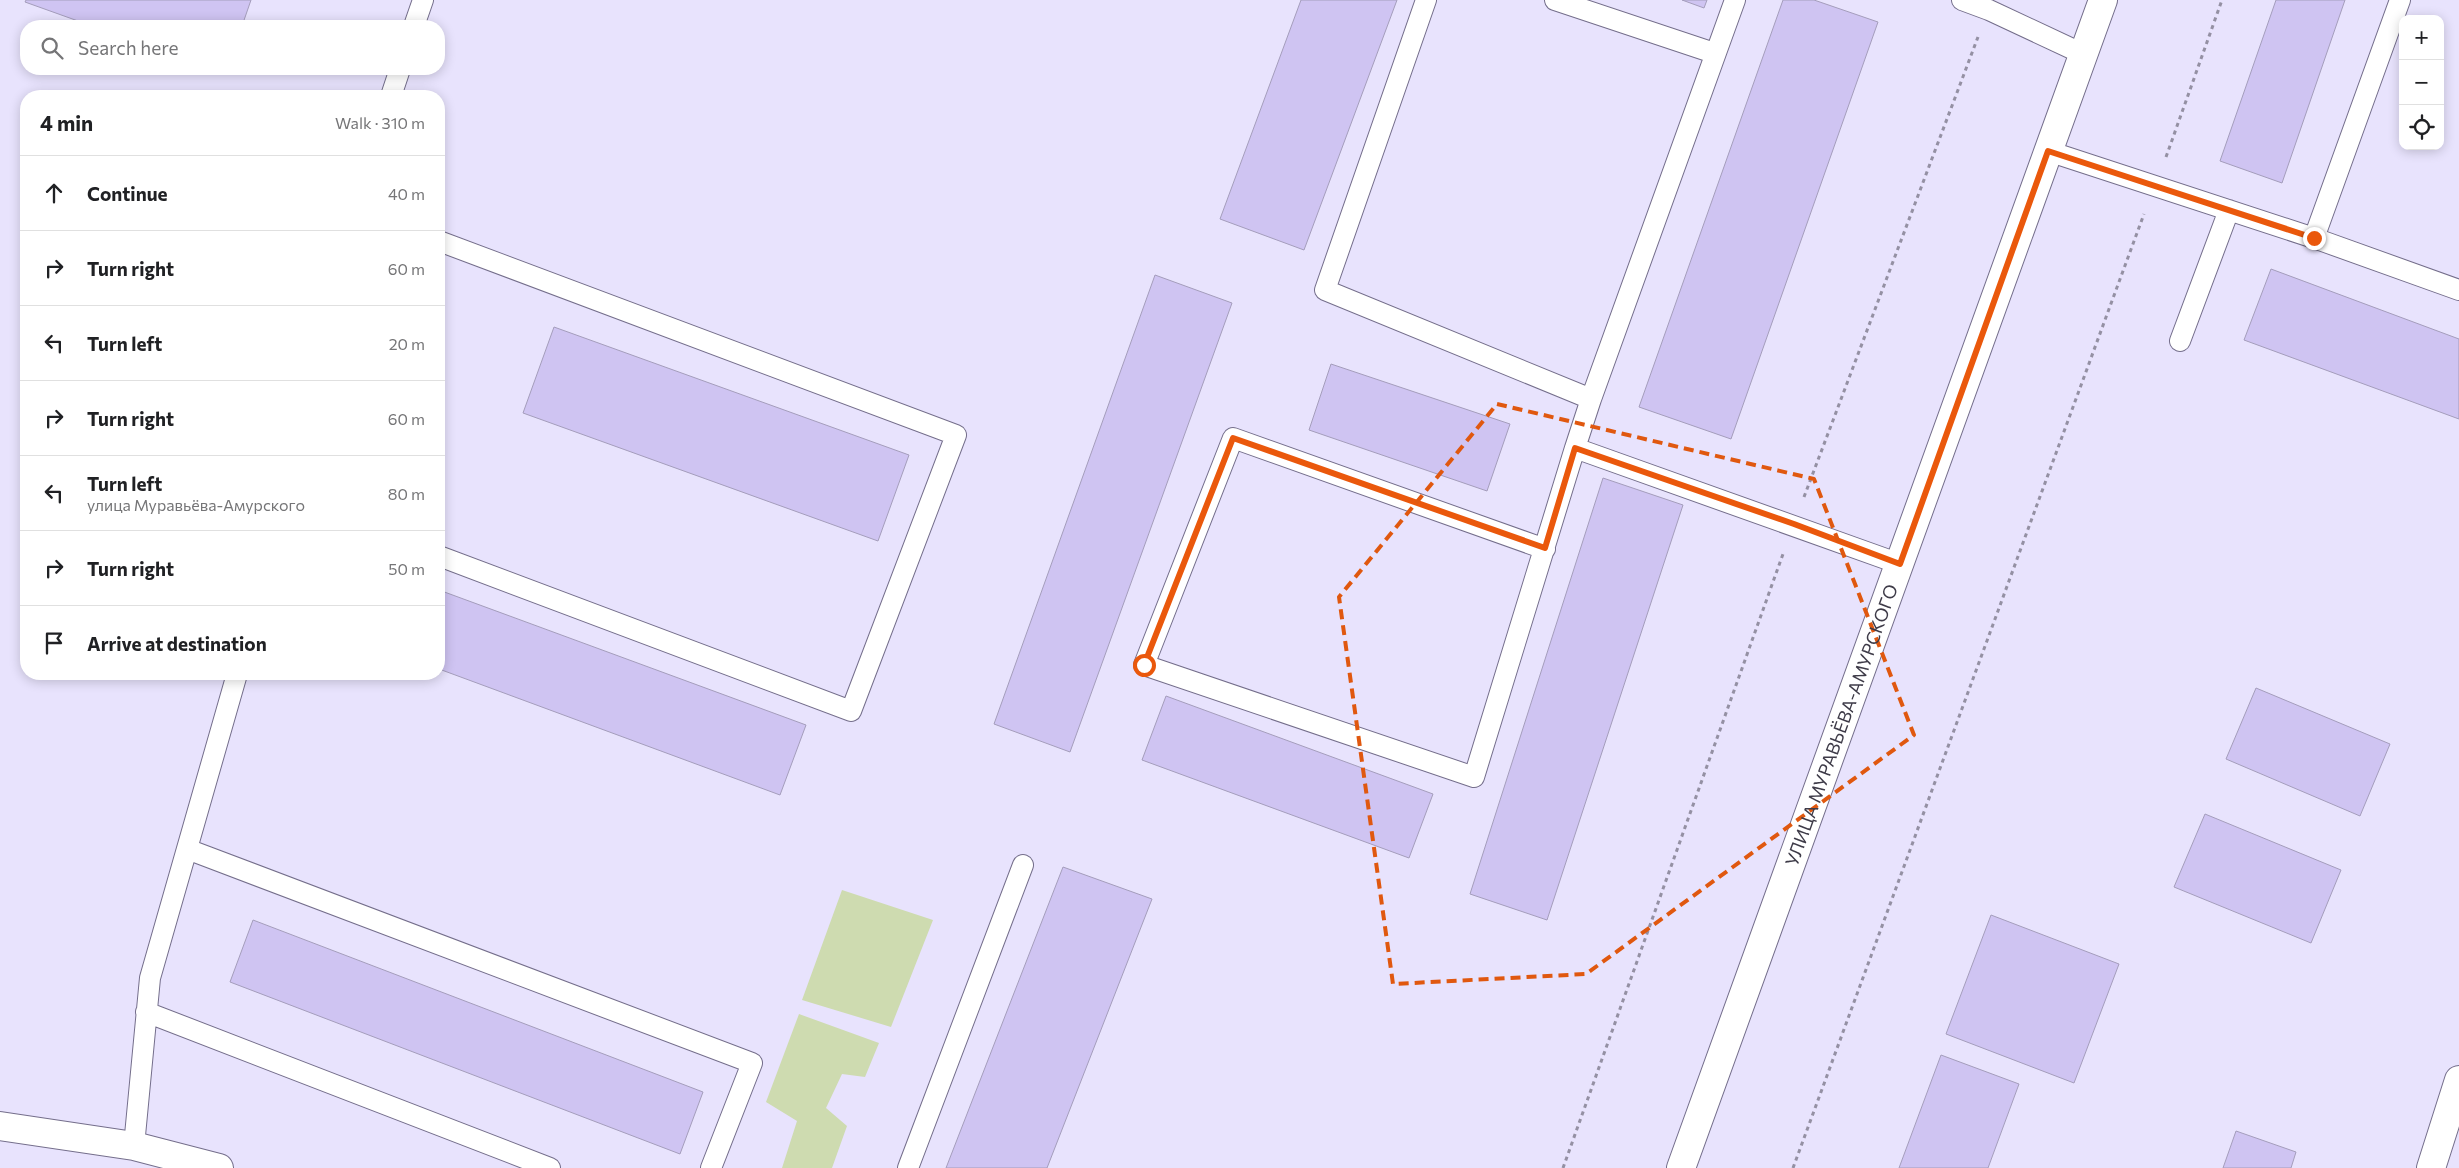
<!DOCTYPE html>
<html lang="en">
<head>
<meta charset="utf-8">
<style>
	:root { --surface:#fff; --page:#f2f2f2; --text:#202124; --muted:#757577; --line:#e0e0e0 }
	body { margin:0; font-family:Commissioner,sans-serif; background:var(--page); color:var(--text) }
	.controls { position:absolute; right:15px; top:15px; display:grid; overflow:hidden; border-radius:10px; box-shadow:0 2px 12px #0003 }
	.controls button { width:45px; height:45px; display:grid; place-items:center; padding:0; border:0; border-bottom:1px solid var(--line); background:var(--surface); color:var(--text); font:25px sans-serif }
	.stop { position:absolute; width:15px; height:15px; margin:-11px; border:4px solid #ea580c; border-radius:50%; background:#fff }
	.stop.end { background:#ea580c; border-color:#fff; box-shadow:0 1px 5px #0008 }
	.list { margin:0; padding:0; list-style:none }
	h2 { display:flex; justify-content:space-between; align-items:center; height:65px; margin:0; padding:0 20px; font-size:21px }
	h2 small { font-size:16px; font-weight:400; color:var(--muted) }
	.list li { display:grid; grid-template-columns:32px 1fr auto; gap:15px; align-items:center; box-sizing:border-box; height:75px; padding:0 20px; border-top:1px solid var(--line) }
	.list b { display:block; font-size:19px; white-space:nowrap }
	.list p { margin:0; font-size:16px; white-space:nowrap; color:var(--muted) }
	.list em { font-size:16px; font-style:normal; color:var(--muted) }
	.icon { flex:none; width:28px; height:28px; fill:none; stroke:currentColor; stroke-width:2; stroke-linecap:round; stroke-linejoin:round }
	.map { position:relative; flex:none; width:2459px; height:1168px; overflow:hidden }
	.search { position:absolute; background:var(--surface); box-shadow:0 2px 12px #0003; left:20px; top:20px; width:425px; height:55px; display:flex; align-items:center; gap:12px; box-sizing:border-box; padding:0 18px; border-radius:20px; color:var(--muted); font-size:19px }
	.panel { position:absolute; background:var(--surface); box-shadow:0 2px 12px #0003; left:20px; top:90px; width:425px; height:590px; border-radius:20px }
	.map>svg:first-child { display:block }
</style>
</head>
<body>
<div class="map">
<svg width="2459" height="1168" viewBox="0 0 2459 1168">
	<rect width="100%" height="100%" fill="#e8e3fd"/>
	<!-- green -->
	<path fill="#cedbb0" d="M 842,890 L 933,920 L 891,1027 L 802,1000 Z
		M 799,1014 L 879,1043 L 865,1077 L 842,1074 L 826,1108 L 847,1126 L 832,1168 L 782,1168 L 797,1121 L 766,1102 Z"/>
	<!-- building -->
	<path fill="#cfc4f2" stroke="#a49dbb" d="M 26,0 L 251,0 L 242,26 L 92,26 L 25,2 Z
		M 1301,0 L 1397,0 L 1304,250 L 1220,219 Z
		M 1682,0 L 1707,0 L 1704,8 Z
		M 1783,0 L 1814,0 L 1878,22 L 1731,439 L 1639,407 Z
		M 2276,0 L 2345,0 L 2282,183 L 2220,161 Z
		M 211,69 L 227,69 L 225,74 Z
		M 2271,269 L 2459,339 L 2459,419 L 2244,340 Z
		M 1155,275 L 1232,303 L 1070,752 L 994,724 Z
		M 554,327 L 909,455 L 878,541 L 523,413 Z
		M 1331,364 L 1510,424 L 1487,491 L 1309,430 Z
		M 1603,478 L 1683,505 L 1547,920 L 1470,894 Z
		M 439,590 L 806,725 L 780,795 L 439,669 Z
		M 2256,688 L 2390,744 L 2360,816 L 2226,759 Z
		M 1166,696 L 1433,794 L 1409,858 L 1142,760 Z
		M 2205,814 L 2341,870 L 2311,943 L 2174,887 Z
		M 1063,867 L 1152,899 L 1047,1168 L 946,1168 Z
		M 1991,915 L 2119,964 L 2074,1083 L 1946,1034 Z
		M 253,920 L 703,1092 L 680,1154 L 230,982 Z
		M 1941,1055 L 2019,1084 L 1988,1168 L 1899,1168 Z
		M 2236,1131 L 2296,1152 L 2291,1168 L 2223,1168 Z"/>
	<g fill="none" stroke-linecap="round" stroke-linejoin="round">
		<!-- service casing -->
		<g stroke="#746e8b" stroke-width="22">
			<path id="service" d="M 1426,0 L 1325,290 L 1591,399 L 1575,448 L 1900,564
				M 1555,0 L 1714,53
				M 1962,0 L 1989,10 L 2083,54
				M 414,26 L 423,0
				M 391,96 L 400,69
				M 2048,151 L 2314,238 L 2459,290
				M 2314,238 L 2400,0
				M 439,241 L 956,435 L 851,711 L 439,556
				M 2180,341 L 2229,210
				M 1591,399 L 1735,0
				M 1545,549 L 1233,438 L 1144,665 L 1474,777 L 1575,448
				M 187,849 L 752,1063 L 711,1168
				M 146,1012 L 550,1168
				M 134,1146 L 150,978 L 237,674
				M 908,1168 L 1023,865"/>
		</g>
		<!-- minor casing -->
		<g stroke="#746e8b" stroke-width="30">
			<path id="minor" d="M 0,1126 L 134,1146 L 219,1168
				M 2431,1168 L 2459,1080"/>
		</g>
		<!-- tertiary casing -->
		<g stroke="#746e8b" stroke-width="30">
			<g id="tertiary">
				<path id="s1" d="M 1681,1168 L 2103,0"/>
			</g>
		</g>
		<!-- path -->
		<path stroke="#9490a3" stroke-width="3" stroke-dasharray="4 4" stroke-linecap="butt" d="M 2166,157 L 2222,0
			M 1804,497 L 1978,37
			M 1563,1168 L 1783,554
			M 1793,1168 L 2144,214"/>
		<!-- service -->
		<use href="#service" stroke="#fff" stroke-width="20"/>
		<!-- minor -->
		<use href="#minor" stroke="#fff" stroke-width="28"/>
		<!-- tertiary -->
		<use href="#tertiary" stroke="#fff" stroke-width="28"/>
	</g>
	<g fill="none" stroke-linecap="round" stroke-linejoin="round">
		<!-- route -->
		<path stroke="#ea580c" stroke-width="6" d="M 1144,665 L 1233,438 L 1545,548 L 1575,448 L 1794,524 L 1900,564 L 2048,151 L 2314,238"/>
	</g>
	<!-- marked area -->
	<path fill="none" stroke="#e0580f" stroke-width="4" stroke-dasharray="10 6" stroke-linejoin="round" d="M 1497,404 L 1814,479 L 1914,735 L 1586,974 L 1393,984 L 1339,597 Z"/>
	<g text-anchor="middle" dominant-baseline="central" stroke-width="4" stroke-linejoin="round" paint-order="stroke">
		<!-- street labels -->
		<g font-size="18" fill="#3e3b48" stroke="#e8e3fd">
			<text stroke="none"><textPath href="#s1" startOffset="471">УЛИЦА МУРАВЬЁВА-АМУРСКОГО</textPath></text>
		</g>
	</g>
</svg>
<div class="controls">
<button>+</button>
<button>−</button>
<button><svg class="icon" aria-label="locate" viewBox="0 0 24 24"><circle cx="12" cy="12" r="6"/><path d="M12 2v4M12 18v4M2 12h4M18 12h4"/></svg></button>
</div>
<div class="stop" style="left:1144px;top:665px"></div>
<div class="stop end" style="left:2314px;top:238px"></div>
<div class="search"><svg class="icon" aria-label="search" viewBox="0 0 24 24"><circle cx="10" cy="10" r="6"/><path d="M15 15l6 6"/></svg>Search here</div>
<section class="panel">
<h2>4 min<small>Walk · 310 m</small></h2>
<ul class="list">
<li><svg class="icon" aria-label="ahead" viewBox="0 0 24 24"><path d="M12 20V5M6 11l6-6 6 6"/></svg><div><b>Continue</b></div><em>40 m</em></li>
<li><svg class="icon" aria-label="right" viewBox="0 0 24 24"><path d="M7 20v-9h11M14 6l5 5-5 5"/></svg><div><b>Turn right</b></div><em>60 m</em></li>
<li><svg class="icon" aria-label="left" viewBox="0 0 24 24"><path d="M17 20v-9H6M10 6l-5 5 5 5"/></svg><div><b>Turn left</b></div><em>20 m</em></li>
<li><svg class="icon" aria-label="right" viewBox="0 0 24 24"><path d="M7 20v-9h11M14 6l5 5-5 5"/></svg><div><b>Turn right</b></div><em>60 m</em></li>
<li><svg class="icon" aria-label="left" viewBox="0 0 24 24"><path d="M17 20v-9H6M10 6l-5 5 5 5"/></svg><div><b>Turn left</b><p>улица Муравьёва-Амурского</p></div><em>80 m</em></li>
<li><svg class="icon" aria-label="right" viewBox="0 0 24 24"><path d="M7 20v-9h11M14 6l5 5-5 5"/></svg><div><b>Turn right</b></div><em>50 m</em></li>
<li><svg class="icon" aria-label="arrive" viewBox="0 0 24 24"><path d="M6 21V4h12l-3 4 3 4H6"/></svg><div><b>Arrive at destination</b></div></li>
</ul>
</section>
</div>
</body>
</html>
